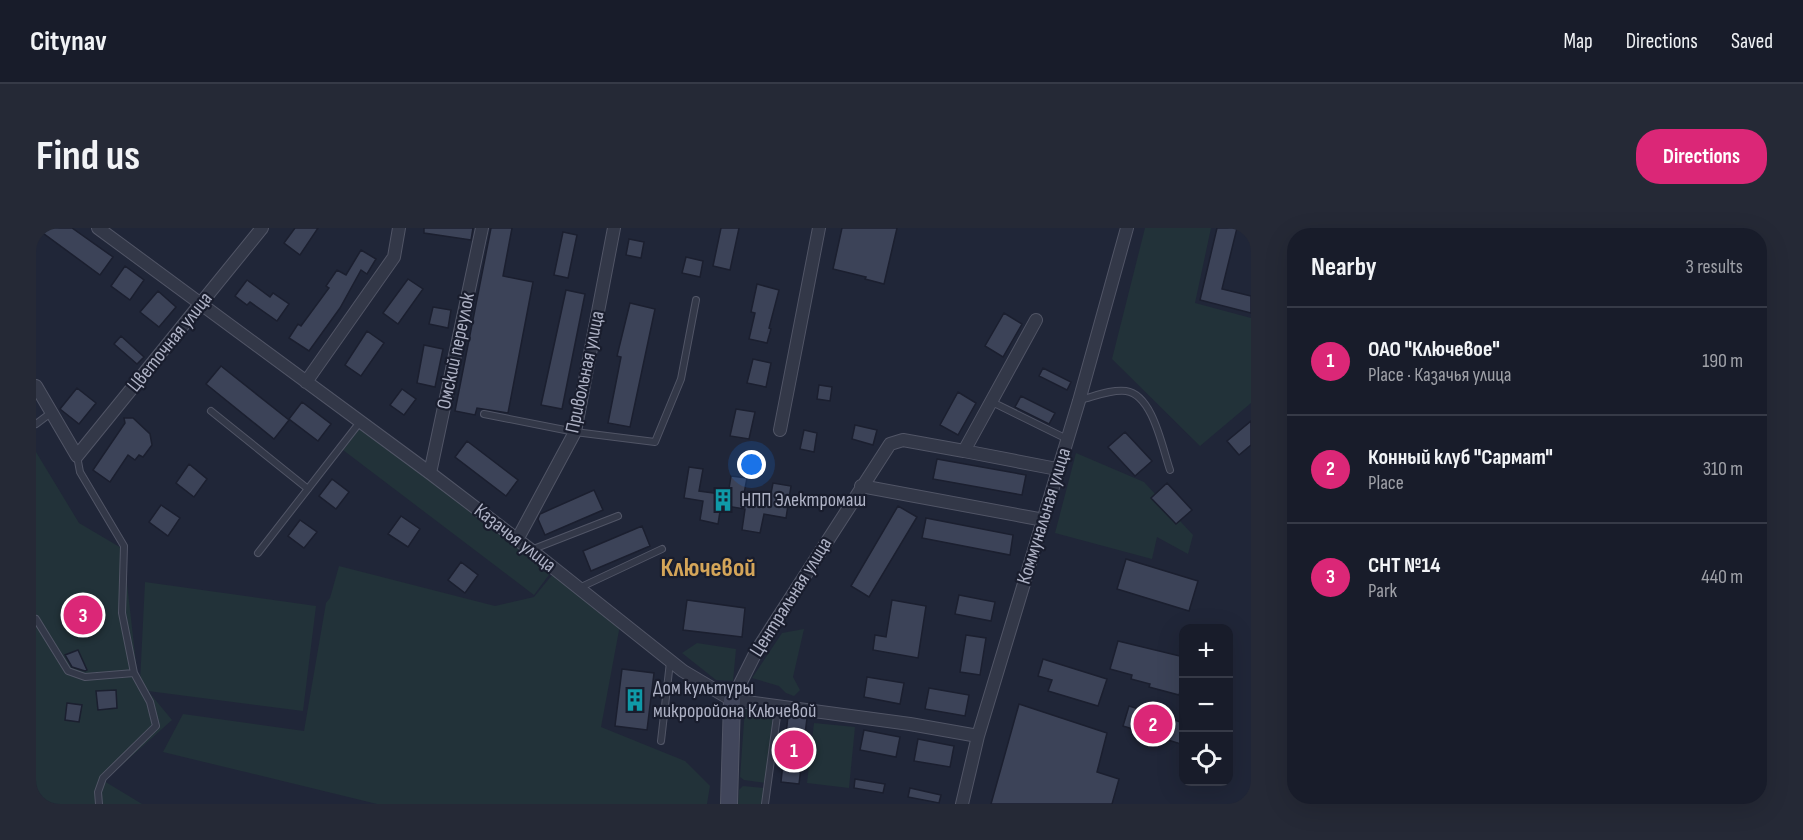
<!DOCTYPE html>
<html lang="en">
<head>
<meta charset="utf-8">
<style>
	:root { --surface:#181c2a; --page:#252936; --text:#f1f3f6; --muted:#9fa1a8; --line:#363a47; --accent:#db2777 }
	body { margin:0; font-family:"Sofia Sans Condensed",sans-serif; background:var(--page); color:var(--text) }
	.controls { position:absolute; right:18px; bottom:18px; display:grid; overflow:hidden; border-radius:12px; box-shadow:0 6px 24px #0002 }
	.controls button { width:54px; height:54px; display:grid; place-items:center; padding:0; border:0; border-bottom:2px solid var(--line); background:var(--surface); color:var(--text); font:30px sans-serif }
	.you { position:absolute; left:716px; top:237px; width:21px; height:21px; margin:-15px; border:4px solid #fff; border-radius:50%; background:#1a73e8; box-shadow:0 0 0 9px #1a73e833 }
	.badge { display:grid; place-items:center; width:39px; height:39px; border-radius:50%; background:var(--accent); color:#fff; font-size:20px; font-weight:700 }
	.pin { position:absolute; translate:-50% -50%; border:3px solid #fff; box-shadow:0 2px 6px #0006 }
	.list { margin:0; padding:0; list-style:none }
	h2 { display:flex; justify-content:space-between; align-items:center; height:78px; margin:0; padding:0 24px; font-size:26px }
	h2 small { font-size:20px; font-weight:400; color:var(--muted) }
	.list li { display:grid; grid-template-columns:39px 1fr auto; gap:18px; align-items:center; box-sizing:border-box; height:108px; padding:0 24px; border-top:2px solid var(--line) }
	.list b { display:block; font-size:22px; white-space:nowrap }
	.list p { margin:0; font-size:20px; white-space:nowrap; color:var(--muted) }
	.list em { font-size:20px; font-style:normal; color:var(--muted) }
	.icon { flex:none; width:33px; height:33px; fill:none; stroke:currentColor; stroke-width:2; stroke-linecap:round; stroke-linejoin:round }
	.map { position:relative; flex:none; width:1215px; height:576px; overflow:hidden; border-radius:24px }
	header { display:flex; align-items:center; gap:36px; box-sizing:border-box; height:84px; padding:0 30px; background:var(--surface); border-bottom:2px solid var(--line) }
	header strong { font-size:28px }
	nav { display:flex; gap:33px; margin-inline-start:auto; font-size:21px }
	.intro { display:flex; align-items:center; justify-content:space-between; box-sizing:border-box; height:144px; padding:0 36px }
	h1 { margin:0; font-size:42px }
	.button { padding:15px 27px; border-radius:24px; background:var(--accent); color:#fff; font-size:21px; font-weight:700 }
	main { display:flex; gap:36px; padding:0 36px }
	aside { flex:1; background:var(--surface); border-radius:24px; box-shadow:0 6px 24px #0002 }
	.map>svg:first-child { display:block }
</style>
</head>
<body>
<header>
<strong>Citynav</strong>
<nav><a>Map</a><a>Directions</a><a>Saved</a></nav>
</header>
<div class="intro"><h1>Find us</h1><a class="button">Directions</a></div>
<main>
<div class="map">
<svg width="1215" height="576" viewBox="0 0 1215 576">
	<rect width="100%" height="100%" fill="#202638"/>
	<!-- green -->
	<path fill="#223239" d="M 1109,0 L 1175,0 L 1159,75 L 1215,90 L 1215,175 L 1164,218 L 1076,131 Z
		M 328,195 L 518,340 L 498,367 L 307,222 Z
		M 0,224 L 43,295 L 87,321 L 102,452 L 104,454 L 109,354 L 280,378 L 267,483 L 112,463 L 136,492 L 68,553 L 106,576 L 0,576 Z
		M 1040,225 L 1108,254 L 1157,307 L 1152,326 L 1121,309 L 1116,331 L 1019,305 Z
		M 303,338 L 459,378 L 498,369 L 517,346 L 584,397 L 565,499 L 649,533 L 674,558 L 671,576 L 341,576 L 127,524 L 147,486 L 268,503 L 290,375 L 294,370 Z
		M 768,401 L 757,449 L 764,462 L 758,468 L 750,465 L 743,458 L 716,450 L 746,405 Z
		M 661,415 L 700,421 L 697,453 L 680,452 L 646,425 Z
		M 713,477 L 739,481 L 741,485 L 729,555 L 708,552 L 704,549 L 709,480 Z
		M 778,495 L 819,499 L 813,560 L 771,555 Z
		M 707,558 L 728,560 L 731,576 L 702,576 L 703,562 Z"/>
	<!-- building -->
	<path fill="#3c4358" stroke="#1b1f2f" stroke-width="1.5" d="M 0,0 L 36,0 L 77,29 L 64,47 Z
		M 259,0 L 282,0 L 264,27 L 248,15 Z
		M 388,0 L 437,0 L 435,12 L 388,5 Z
		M 455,0 L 476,0 L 467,48 L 497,54 L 472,185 L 441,180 L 439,187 L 419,183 Z
		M 685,0 L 703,0 L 694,42 L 677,38 Z
		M 806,0 L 861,0 L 848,56 L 829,51 L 830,49 L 797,41 Z
		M 1181,0 L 1201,0 L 1186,61 L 1215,68 L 1215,85 L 1164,72 Z
		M 527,4 L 541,7 L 532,50 L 518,47 Z
		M 593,11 L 608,14 L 605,30 L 590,27 Z
		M 325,22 L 340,31 L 331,46 L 325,42 L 304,80 L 273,123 L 253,110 L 262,96 L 265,98 L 293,60 L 290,58 L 301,42 L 310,47 Z
		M 650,29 L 667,33 L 664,49 L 646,45 Z
		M 89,38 L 108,52 L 94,72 L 75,58 Z
		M 372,51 L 387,61 L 362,96 L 347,85 Z
		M 211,52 L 234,69 L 237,65 L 253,76 L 241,93 L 214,74 L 211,77 L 199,68 Z
		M 721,56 L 743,62 L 733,100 L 735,101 L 731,115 L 713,111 L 719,85 L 715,84 Z
		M 530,62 L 549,66 L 526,181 L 505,177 Z
		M 122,63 L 140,79 L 123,99 L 104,84 Z
		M 594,75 L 619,81 L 594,199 L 572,195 L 585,129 L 581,128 Z
		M 397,79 L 415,82 L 412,100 L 393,96 Z
		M 968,85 L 986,96 L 967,129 L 949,118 Z
		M 331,103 L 348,115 L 325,148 L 309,137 Z
		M 85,108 L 108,129 L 101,136 L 78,116 Z
		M 388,117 L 407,121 L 399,159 L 381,155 Z
		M 717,131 L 735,135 L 730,159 L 711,155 Z
		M 185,138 L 253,192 L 238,211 L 170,156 Z
		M 1007,140 L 1035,154 L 1031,162 L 1003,148 Z
		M 783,157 L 796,159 L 794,173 L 781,171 Z
		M 41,160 L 60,175 L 43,196 L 24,181 Z
		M 366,161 L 380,171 L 368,187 L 354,177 Z
		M 922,164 L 940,175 L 922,207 L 904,197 Z
		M 985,168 L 1019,185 L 1013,196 L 979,179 Z
		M 266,174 L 295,196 L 282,213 L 253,191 Z
		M 700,181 L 719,184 L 713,211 L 694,208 Z
		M 88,190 L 97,190 L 114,206 L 116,217 L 107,229 L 103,227 L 99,232 L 92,227 L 74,254 L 57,242 L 89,195 Z
		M 1215,193 L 1215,217 L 1203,227 L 1191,213 Z
		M 819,197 L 841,202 L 837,217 L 816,211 Z
		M 768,202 L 781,205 L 778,224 L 764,221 Z
		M 1089,204 L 1116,233 L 1099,248 L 1072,219 Z
		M 431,213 L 482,252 L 470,268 L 419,229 Z
		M 901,231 L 990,247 L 986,267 L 897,251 Z
		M 153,236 L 171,251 L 158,269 L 140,255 Z
		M 653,239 L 667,241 L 663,263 L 692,267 L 695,248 L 711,250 L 707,271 L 733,276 L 737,255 L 755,258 L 750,290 L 728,286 L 724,305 L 706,302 L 709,281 L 685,277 L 682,296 L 664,292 L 667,273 L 648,270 Z
		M 296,251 L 313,264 L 300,281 L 283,268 Z
		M 1131,255 L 1156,282 L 1140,296 L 1115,270 Z
		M 558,262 L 567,282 L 509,307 L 502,291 L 504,286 Z
		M 125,277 L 144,290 L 132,308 L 113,294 Z
		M 862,278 L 881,289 L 833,369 L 815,358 Z
		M 365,288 L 384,301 L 372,319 L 352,306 Z
		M 890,290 L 977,307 L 974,327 L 886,310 Z
		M 264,292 L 281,304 L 268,320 L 252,308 Z
		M 606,298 L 614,318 L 555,343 L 547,323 Z
		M 1090,331 L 1162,353 L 1153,383 L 1081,361 Z
		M 425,334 L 442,347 L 429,365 L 412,352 Z
		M 923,367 L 959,374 L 955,393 L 919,386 Z
		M 651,372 L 709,380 L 706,409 L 647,402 Z
		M 856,372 L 890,378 L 882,430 L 837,422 L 839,407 L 850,409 Z
		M 930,407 L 950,410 L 944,447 L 924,444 Z
		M 1082,413 L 1148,429 L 1148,449 L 1143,467 L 1113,459 L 1114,456 L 1095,451 L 1096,447 L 1074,441 Z
		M 42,422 L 51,442 L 49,443 L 36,439 L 29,427 Z
		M 1007,431 L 1071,451 L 1062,478 L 1012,463 L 1016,452 L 1002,448 Z
		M 586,441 L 618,445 L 611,502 L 579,498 Z
		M 831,449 L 868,455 L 864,476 L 828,469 Z
		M 893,460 L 933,467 L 929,488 L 889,481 Z
		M 80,462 L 81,480 L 62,482 L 60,463 Z
		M 31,475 L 46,477 L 43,494 L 29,492 Z
		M 983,476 L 1071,505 L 1061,544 L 1083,551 L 1076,576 L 955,576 Z
		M 1093,478 L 1148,495 L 1148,517 L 1087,498 Z
		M 752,488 L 771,490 L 763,556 L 745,554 Z
		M 828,502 L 864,509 L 860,529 L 824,522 Z
		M 882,511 L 918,518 L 914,539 L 878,533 Z
		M 819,551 L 849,556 L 847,565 L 818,560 Z
		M 874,560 L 905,567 L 903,575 L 872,569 Z"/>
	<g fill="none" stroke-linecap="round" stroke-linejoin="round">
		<!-- lane casing -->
		<g stroke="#515566" stroke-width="8">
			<path id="lane" d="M 1044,172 C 1057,169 1075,161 1090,163 C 1117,167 1126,219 1134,242
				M 956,174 L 1031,211
				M 175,183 L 272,261
				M 448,186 L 539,204 L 619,214 L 645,151 L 660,72
				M 0,196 L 16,184
				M 41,228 L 44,244 L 88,318 L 86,385 L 98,445 L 114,474 L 120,498 L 67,550 L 62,564 L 63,576
				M 495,322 L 582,288
				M 222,325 L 324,194
				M 543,360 L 626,321
				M 0,391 L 32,443 L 49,449 L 98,445
				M 625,513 L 634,434
				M 729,576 L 741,488"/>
		</g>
		<!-- street casing -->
		<g stroke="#515566" stroke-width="14">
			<path id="street" d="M 62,0 L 394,245 L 495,322 L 647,443 L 696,472 L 874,496 L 942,508
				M 270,154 L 358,29 L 363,0
				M 0,158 L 41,228 L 226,0
				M 744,202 L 783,0
				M 928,223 L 1021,241
				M 394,245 L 446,0
				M 825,258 L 1008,292
				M 481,312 L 539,204 L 578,0
				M 696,472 L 721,422 L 854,216 L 867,212 L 928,223 L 1000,92
				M 926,576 L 942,508 L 1043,173 L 1091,0"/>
		</g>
		<!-- secondary casing -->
		<g stroke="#515566" stroke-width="18">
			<path id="secondary" d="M 693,576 L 696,472"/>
		</g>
		<!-- lane -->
		<use href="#lane" stroke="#333848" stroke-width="6"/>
		<!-- street -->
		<use href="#street" stroke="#333848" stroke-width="12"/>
		<!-- secondary -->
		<use href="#secondary" stroke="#41465b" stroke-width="16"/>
	</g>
	<!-- icons -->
	<defs>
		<g id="building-bare" transform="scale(1.8)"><path d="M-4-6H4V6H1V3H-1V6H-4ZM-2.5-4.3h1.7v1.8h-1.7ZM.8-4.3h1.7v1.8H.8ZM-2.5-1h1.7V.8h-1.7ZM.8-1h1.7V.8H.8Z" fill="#0f9aa8" stroke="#191d2d" stroke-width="2.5" paint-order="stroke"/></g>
	</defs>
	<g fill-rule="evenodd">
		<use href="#building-bare" x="687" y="272"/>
		<use href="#building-bare" x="599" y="472"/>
	</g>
	<g text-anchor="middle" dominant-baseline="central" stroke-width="4.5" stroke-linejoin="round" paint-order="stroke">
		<!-- street labels -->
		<g font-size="20" fill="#aeb2c5" stroke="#191d2d">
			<text transform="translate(134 114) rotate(-51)">Цветочная улица</text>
			<text transform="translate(420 123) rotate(-78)">Омский переулок</text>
			<text transform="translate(549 144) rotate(-78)">Привольная улица</text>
			<text transform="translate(1008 288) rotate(-73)">Коммунальная улица</text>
			<text transform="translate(479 310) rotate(38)">Казачья улица</text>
			<text transform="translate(755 369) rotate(-58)">Центральная улица</text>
		</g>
		<!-- poi labels -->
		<g font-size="20" fill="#aeb2c5" stroke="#191d2d" text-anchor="start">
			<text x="705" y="272">НПП Электромаш</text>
			<text x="617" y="460">Дом культуры<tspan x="617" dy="23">микроройона Ключевой</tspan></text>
		</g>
		<!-- district labels -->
		<g font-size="26" font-weight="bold" fill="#d4a559" stroke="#191d2d">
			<text x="672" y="340">Ключевой</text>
		</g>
	</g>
</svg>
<div class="controls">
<button>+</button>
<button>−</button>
<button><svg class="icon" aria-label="locate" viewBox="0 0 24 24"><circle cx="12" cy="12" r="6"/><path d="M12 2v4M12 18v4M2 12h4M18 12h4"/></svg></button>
</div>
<div class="you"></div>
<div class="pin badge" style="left:758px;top:522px">1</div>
<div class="pin badge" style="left:1117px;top:496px">2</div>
<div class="pin badge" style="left:47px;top:387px">3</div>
</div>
<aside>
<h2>Nearby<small>3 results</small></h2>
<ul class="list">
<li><span class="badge">1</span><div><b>ОАО &quot;Ключевое&quot;</b><p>Place · Казачья улица</p></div><em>190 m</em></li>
<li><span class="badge">2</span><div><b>Конный клуб &quot;Сармат&quot;</b><p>Place</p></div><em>310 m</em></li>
<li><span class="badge">3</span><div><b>СНТ №14</b><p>Park</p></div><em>440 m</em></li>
</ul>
</aside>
</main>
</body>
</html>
